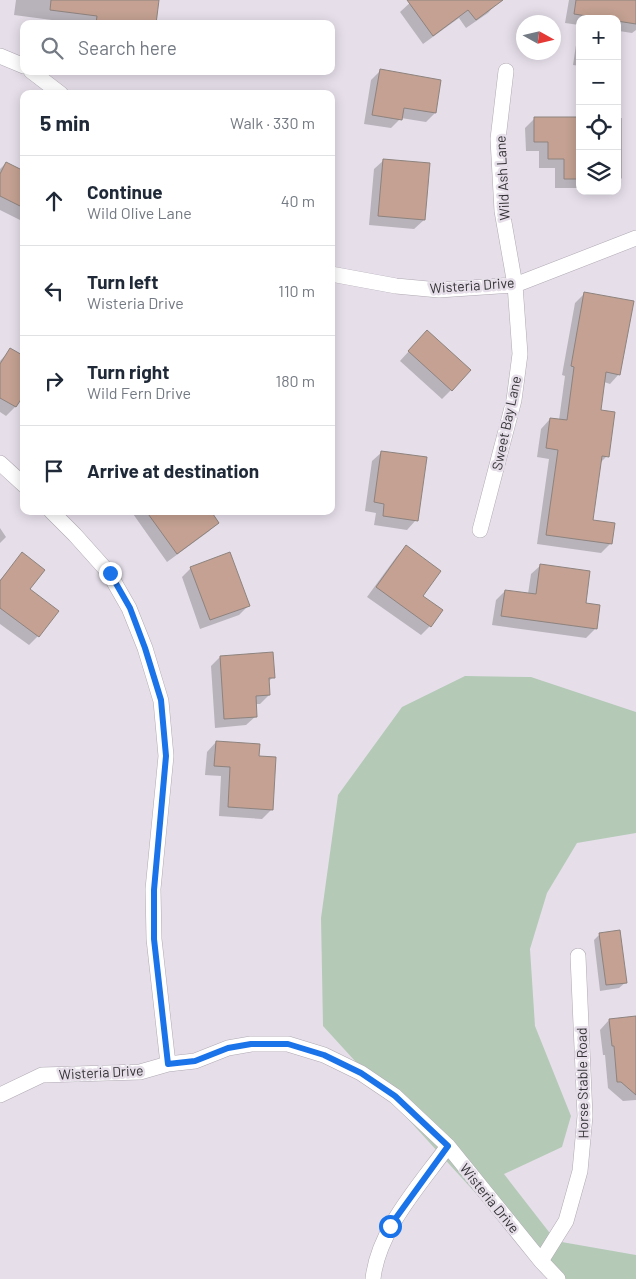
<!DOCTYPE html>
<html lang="en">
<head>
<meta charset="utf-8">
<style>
	:root { --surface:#fff; --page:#f6f6f7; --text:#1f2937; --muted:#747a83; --line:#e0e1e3 }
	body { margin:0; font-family:Barlow,sans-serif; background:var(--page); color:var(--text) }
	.controls { position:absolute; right:15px; top:15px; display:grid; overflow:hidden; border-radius:10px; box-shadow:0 2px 12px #0003 }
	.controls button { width:45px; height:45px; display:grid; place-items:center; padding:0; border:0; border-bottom:1px solid var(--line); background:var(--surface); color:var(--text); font:25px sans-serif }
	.compass { position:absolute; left:516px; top:15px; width:45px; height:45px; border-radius:50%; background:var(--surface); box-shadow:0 2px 12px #0003; rotate:98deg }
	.stop { position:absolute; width:15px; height:15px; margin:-11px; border:4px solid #1a73e8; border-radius:50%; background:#fff }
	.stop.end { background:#1a73e8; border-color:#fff; box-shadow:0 1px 5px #0008 }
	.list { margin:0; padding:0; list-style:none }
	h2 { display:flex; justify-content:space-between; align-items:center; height:65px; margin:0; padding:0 20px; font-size:21px }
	h2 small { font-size:16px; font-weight:400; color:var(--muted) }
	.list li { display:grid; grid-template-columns:32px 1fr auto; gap:15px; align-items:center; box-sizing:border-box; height:90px; padding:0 20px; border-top:1px solid var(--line) }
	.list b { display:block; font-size:19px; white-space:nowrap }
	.list p { margin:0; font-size:16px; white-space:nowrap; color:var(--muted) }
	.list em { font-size:16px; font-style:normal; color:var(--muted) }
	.icon { flex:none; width:28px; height:28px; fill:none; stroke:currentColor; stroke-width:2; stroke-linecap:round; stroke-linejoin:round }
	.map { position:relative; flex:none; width:636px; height:1279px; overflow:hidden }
	.search { position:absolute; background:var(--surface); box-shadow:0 2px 12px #0003; left:20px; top:20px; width:315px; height:55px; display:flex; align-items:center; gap:12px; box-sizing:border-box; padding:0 18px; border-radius:10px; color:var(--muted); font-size:19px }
	.panel { position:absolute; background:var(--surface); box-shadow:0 2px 12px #0003; left:20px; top:90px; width:315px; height:425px; border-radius:10px }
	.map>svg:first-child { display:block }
</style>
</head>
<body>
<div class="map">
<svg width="636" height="1279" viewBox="0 0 636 1279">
	<rect width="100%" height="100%" fill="#e6dfea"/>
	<!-- green -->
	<path fill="#b4cab7" d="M 465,676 L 531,677 L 636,712 L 636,833 L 577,843 L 547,893 L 530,949 L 535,1026 L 571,1116 L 562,1147 L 504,1174 L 556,1241 L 636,1255 L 636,1279 L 554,1279 L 323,1026 L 321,918 L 338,795 L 402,707 Z"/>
	<!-- shadow -->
	<path fill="#0003" d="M 16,0 L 157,0 L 154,24 L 82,24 L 14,15 Z
		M 413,0 L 494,0 L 497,3 L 488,13 L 466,28 L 459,18 L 423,44 L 400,12 Z
		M 569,0 L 636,0 L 636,30 L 632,33 L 619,31 L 617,41 L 617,19 L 580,19 L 580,66 L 573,65 L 579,25 L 565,23 Z
		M 380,71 L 435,113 L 426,122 L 401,118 L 391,128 L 364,124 L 371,80 Z
		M 535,118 L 580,118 L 580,188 L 555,188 L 555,168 L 539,168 L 539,151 L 526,151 L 525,128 Z
		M 617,118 L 622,118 L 622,178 L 617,183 Z
		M 384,160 L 424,220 L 414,229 L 369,225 L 374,169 Z
		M 6,163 L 24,172 L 24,222 L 0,210 L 0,169 Z
		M 585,293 L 619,374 L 610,384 L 604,382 L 600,411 L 607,456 L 599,464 L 592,521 L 611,543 L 601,553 L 537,544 L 549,459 L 537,457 L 541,429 L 550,419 L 559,420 L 565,376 L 562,375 L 575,303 Z
		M 418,341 L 451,390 L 442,399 L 400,361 Z
		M 11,349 L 24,392 L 15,407 L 6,416 L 0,412 L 0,361 Z
		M 382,452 L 416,520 L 407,530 L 374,525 L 376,513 L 365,511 L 372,461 Z
		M 131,511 L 209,511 L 218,523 L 208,532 L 167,562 Z
		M 0,528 L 6,537 L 0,543 Z
		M 406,547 L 421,596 L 441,610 L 430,626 L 421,635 L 367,597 L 397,556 Z
		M 22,554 L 38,636 L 29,645 L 0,624 L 0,580 Z
		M 541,565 L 585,604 L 595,629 L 586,638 L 492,625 L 496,600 L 505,591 L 528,594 L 531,574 Z
		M 191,568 L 248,606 L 239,615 L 200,629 L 182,577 Z
		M 220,657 L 273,677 L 268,682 L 269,695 L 260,704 L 255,704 L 256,716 L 246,725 L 215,728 L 211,666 Z
		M 216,742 L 272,809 L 262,819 L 219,816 L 221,776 L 205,775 L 207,752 Z
		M 600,934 L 626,982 L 619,988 L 600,991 L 594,940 Z
		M 636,1017 L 636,1100 L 623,1101 L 608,1088 L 605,1055 L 603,1055 L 600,1030 L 609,1020 Z"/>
	<!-- building -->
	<path fill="#c4a192" stroke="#8e837e" d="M 51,0 L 159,0 L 156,24 L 96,24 L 97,16 L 50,10 Z
		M 407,0 L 503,0 L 476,20 L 468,10 L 433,36 Z
		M 576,0 L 636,0 L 636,24 L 617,21 L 617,19 L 587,19 L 587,16 L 574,14 Z
		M 380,69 L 441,80 L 436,113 L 404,108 L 402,120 L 372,115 Z
		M 534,117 L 580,117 L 580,179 L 564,179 L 564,159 L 548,159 L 548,142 L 534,142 Z
		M 383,159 L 430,163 L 425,220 L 378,216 Z
		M 6,162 L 24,171 L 24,208 L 0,196 L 0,174 Z
		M 584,292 L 634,301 L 620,375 L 606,372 L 601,410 L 615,412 L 609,457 L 602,456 L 593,520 L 615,523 L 612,544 L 546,535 L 558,450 L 546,448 L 550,418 L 567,420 L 574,367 L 571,366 Z
		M 427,330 L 471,370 L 452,391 L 408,351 Z
		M 10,348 L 24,356 L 24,395 L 16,407 L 0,398 L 0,364 Z
		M 381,451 L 427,457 L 418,521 L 383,516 L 384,504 L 374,502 Z
		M 146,511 L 211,511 L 219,523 L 177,554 Z
		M 406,545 L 441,571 L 423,596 L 443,610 L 431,627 L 376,587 Z
		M 22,552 L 45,570 L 30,589 L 59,611 L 39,637 L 0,608 L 0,581 Z
		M 230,552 L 250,606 L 210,620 L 190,567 Z
		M 540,564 L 590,571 L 586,603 L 600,605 L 597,629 L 501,616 L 505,590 L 536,594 Z
		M 273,652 L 275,678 L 269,678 L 270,695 L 256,696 L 257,717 L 224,719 L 220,656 Z
		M 216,741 L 260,744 L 259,756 L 276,757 L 273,810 L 228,807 L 230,767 L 214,766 Z
		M 620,930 L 627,983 L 606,985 L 599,933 Z
		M 636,1016 L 636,1095 L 621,1082 L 617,1082 L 614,1046 L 612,1046 L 609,1019 Z"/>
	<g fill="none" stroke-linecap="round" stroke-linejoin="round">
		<!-- minor casing -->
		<g stroke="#b0a9b3" stroke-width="16">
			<path id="minor" d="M 0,56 L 24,66
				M 31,71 L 61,94
				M 331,274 L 396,286 L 439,290 L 515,285 L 636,238
				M 0,463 L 24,485
				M 51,511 L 75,535 L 109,573 L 129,608 L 145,648 L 161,701 L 166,756 L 153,889 L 154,939 L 168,1064
				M 480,530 L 514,400 L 520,354 L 515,285 L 502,211 L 498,139 L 506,71
				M 0,1095 L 42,1075 L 140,1072 L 168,1064 L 195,1061 L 228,1048 L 251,1044 L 288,1044 L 324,1055 L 361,1073 L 395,1096 L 448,1146 L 541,1261 L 558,1279
				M 541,1261 L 566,1221 L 580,1171 L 585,1116 L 578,956
				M 373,1279 C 378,1230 420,1185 448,1146"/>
		</g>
		<!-- minor -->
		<use href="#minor" stroke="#fff" stroke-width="15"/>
	</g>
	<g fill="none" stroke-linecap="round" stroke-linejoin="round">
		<!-- route -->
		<path stroke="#1a73e8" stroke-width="6" d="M 110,573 L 130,608 L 145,648 L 161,700 L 166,756 L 154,890 L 154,939 L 168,1064 L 195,1061 L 228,1048 L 251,1044 L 288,1044 L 324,1055 L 361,1073 L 395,1096 L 448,1146 L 390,1226"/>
	</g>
	<g text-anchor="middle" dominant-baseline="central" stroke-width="5" stroke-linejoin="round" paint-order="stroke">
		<!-- street labels -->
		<g font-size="14" fill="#353337" stroke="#e6dfea">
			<text transform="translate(502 178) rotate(-93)">Wild Ash Lane</text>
			<text transform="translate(472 285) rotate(-4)">Wisteria Drive</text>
			<text transform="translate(506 423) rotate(-78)">Sweet Bay Lane</text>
			<text transform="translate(101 1072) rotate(-3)">Wisteria Drive</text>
			<text transform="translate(582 1083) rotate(-91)">Horse Stable Road</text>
			<text transform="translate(490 1198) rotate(51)">Wisteria Drive</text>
		</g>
	</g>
</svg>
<div class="controls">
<button>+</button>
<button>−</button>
<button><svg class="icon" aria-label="locate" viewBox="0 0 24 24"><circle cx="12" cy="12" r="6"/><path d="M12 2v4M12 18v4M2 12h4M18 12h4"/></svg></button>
<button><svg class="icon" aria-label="layers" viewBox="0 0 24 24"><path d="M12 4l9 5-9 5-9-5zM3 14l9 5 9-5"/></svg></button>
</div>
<svg class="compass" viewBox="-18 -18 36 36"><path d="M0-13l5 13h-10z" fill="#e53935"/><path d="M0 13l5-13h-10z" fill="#747a83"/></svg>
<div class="stop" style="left:390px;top:1226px"></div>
<div class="stop end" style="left:110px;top:573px"></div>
<div class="search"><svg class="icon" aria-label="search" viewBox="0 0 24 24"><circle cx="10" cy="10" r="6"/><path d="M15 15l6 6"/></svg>Search here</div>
<section class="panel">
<h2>5 min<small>Walk · 330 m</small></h2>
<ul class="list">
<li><svg class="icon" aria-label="ahead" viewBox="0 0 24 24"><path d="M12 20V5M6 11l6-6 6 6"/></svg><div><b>Continue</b><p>Wild Olive Lane</p></div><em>40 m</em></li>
<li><svg class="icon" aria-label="left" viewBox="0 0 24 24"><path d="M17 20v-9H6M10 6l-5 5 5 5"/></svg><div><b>Turn left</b><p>Wisteria Drive</p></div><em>110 m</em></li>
<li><svg class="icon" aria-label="right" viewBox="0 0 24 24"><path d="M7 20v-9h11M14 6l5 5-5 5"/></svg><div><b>Turn right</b><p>Wild Fern Drive</p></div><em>180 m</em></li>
<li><svg class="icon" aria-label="arrive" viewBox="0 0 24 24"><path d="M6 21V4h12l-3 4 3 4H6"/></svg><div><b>Arrive at destination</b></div></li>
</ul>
</section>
</div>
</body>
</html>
